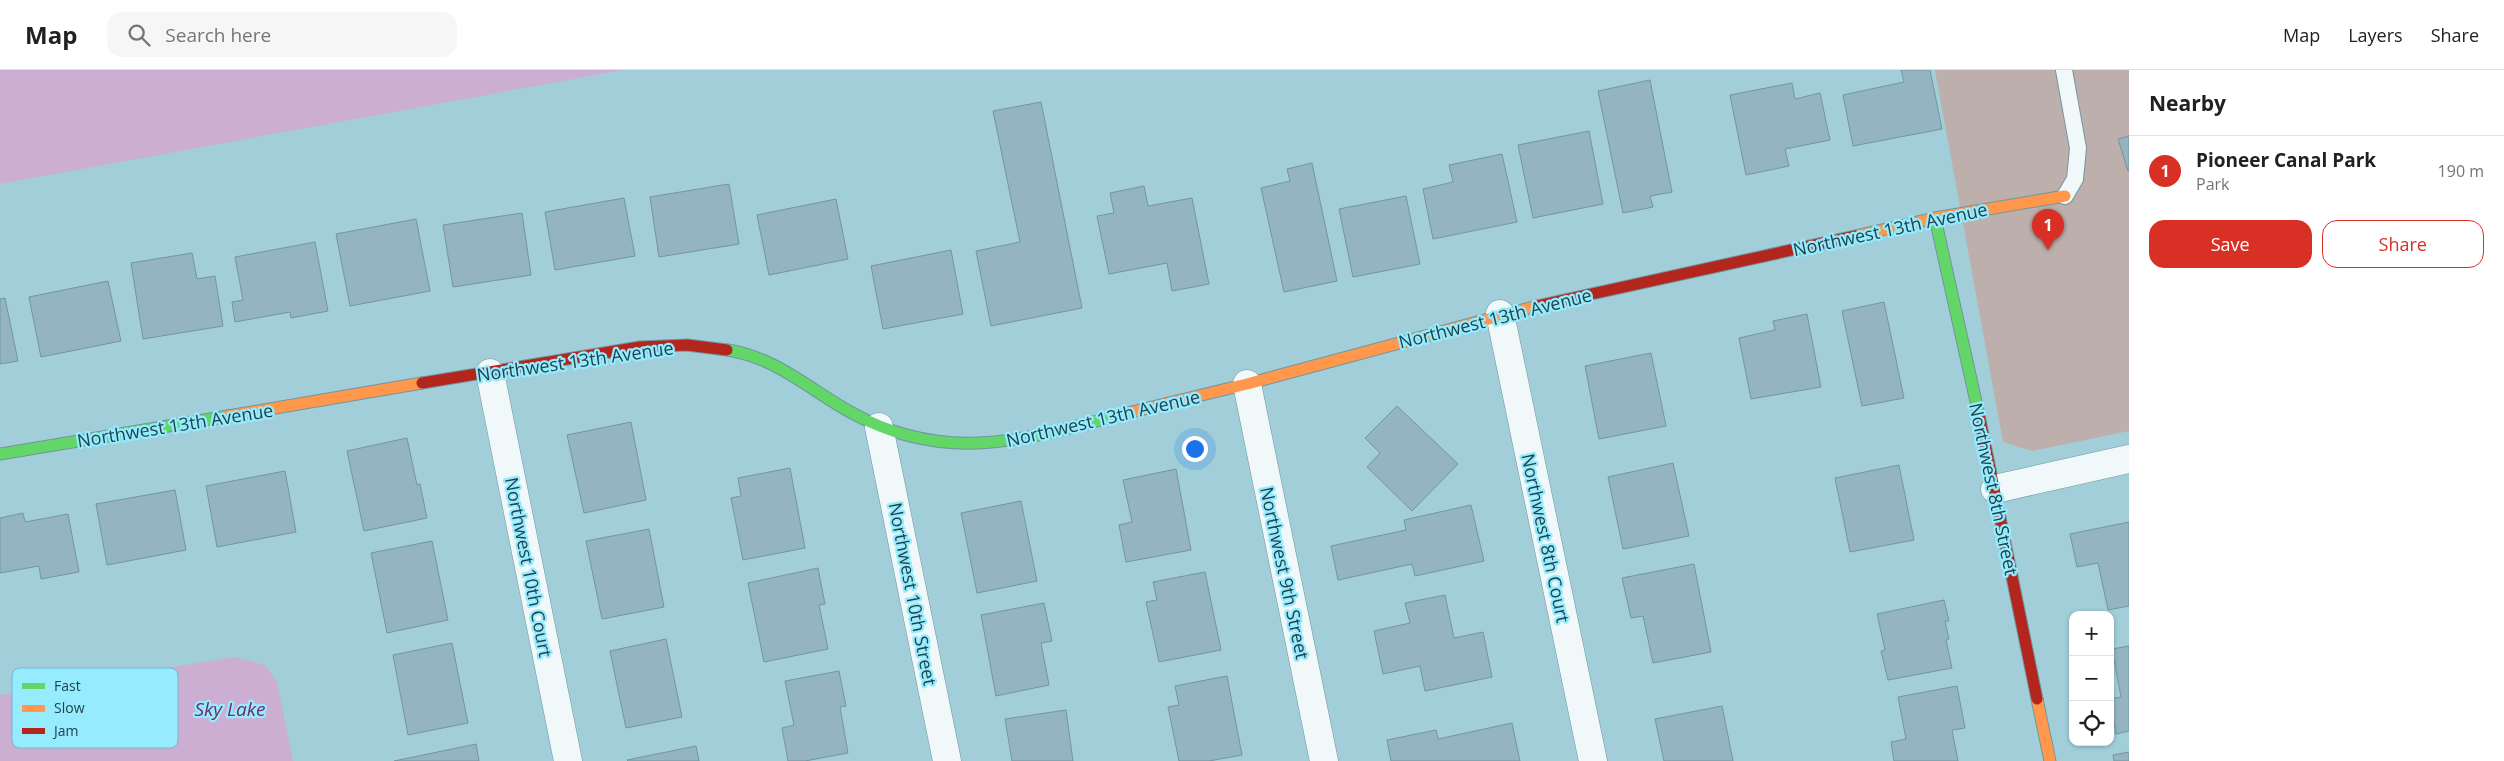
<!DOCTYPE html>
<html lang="en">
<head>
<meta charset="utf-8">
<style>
	:root { --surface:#fff; --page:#f6f6f6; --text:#202124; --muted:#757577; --line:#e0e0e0; --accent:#d93025 }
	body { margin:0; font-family:"Open Sans",sans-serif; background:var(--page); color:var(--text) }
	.controls { position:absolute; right:15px; bottom:15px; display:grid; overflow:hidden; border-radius:10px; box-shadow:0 1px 4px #0004 }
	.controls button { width:45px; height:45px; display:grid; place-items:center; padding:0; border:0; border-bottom:1px solid var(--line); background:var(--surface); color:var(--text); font:25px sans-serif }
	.you { position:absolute; left:1194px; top:378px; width:18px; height:18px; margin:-12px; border:4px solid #fff; border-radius:50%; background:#1a73e8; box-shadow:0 0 0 8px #1a73e833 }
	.badge { display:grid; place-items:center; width:32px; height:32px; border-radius:50%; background:var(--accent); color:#fff; font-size:16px; font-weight:700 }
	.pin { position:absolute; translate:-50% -41px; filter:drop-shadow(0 1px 2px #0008) }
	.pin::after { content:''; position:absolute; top:26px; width:18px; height:15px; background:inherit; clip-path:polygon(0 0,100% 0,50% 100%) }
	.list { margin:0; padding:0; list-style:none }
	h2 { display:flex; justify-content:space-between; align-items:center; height:65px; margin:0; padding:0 20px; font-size:21px }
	h2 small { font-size:16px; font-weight:400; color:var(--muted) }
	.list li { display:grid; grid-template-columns:32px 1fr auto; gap:15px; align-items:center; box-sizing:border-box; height:70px; padding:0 20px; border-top:1px solid var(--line) }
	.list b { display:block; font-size:19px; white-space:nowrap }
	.list p { margin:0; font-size:16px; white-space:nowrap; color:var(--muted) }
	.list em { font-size:16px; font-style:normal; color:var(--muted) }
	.actions { display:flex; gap:10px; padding:15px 20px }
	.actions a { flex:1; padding:11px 0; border:1px solid var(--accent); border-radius:15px; text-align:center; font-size:18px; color:var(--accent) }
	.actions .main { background:var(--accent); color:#fff }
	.icon { flex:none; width:28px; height:28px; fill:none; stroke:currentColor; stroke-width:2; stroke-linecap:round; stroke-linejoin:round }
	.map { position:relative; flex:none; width:2129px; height:691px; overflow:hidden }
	header { display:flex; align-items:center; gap:30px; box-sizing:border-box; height:70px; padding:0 25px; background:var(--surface); border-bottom:1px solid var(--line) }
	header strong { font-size:24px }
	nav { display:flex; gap:28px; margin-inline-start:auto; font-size:18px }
	.search { width:350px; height:45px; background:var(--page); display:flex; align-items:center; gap:12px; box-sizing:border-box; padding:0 18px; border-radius:15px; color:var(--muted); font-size:19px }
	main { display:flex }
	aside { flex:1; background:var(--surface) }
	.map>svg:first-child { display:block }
</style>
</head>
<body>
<header>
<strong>Map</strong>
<div class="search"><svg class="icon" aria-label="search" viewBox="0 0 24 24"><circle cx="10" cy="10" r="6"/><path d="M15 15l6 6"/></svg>Search here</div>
<nav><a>Map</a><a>Layers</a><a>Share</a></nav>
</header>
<main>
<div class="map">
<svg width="2129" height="691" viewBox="0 0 2129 691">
	<rect width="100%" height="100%" fill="#a1ced9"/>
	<!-- green -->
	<path fill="#bdafab" d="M 1935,0 L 2129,0 L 2129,361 L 2032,381 L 2003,372 Z"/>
	<!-- water -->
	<path fill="#ccaed3" d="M 0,0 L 623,0 L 0,114 Z
		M 235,587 L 265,595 L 277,612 L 293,691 L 0,691 L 0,625 Z"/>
	<!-- building -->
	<path fill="#93b4c0" stroke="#7495a1" d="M 1901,0 L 1930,0 L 1942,59 L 1853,76 L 1843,25 L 1904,12 Z
		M 1650,10 L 1672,122 L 1650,126 L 1653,137 L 1623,143 L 1598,21 Z
		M 1792,13 L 1795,29 L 1820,23 L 1830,70 L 1785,79 L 1789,96 L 1746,105 L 1730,25 Z
		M 1041,32 L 1082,238 L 991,256 L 976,181 L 1020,172 L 993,41 Z
		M 1589,61 L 1603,134 L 1533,148 L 1518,75 Z
		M 2129,66 L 2129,101 L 2128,101 L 2118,69 Z
		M 1502,84 L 1517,152 L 1433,169 L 1423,119 L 1453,112 L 1449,95 Z
		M 1312,93 L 1337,211 L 1284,222 L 1261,118 L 1290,111 L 1287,99 Z
		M 729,114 L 739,174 L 659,187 L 650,127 Z
		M 1144,116 L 1148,136 L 1192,128 L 1209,214 L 1172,221 L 1167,193 L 1109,204 L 1097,146 L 1114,143 L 1110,123 Z
		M 1406,126 L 1420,194 L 1353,207 L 1339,139 Z
		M 624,128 L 635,186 L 555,200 L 545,142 Z
		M 836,129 L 848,189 L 769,205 L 757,145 Z
		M 522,143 L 531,205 L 453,217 L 443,155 Z
		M 416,149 L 430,221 L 350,236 L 336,164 Z
		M 315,172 L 328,241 L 291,248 L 290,242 L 235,252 L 232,232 L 243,230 L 235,187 Z
		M 951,180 L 963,244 L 883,259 L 871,196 Z
		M 192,183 L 197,209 L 215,206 L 223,256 L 143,269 L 131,193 Z
		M 108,211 L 121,271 L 41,287 L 29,227 Z
		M 5,228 L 18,291 L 0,294 L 0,229 Z
		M 1884,232 L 1904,328 L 1862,336 L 1842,241 Z
		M 1807,244 L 1821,317 L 1751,329 L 1739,268 L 1775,260 L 1773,251 Z
		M 1651,283 L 1666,356 L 1599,369 L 1585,296 Z
		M 1397,336 L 1458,394 L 1412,441 L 1367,397 L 1380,383 L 1365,368 Z
		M 631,352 L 646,430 L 584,443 L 567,365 Z
		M 407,368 L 417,415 L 420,414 L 427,448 L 364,461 L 347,381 Z
		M 1673,393 L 1689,466 L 1623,479 L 1608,407 Z
		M 1899,395 L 1914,470 L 1850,482 L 1835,408 Z
		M 790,398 L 805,478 L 743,490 L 731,428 L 741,426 L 738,408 Z
		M 1176,399 L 1191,480 L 1126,492 L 1119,455 L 1132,452 L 1123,410 Z
		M 285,401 L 296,462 L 217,477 L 206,416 Z
		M 175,420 L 186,480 L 107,495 L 96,434 Z
		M 1021,431 L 1037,511 L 977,523 L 961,443 Z
		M 1471,435 L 1484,491 L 1415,506 L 1412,494 L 1338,510 L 1331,476 L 1406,460 L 1404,450 Z
		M 23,443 L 25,452 L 68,444 L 79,502 L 41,509 L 39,496 L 0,503 L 0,448 Z
		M 2129,452 L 2129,536 L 2108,540 L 2098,493 L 2077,497 L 2070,464 Z
		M 649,459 L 664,537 L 602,549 L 586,471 Z
		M 432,471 L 448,550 L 387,563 L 371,483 Z
		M 1694,494 L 1711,582 L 1653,593 L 1643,546 L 1631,548 L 1622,508 Z
		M 818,498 L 825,534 L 819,535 L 828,579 L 764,592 L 748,513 Z
		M 1205,502 L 1221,580 L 1159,592 L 1146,532 L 1157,530 L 1153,512 Z
		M 1445,525 L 1454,568 L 1483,562 L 1492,607 L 1425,621 L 1420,596 L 1383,604 L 1374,561 L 1410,553 L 1405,533 Z
		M 1944,530 L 1949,551 L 1945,551 L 1949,569 L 1946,570 L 1952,598 L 1888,610 L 1881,581 L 1885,580 L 1877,544 Z
		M 1044,533 L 1052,571 L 1041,573 L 1049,615 L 996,626 L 981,545 Z
		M 666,569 L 682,647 L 626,658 L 610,581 Z
		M 452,573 L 468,653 L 408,665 L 393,585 Z
		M 2129,576 L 2129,661 L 2116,664 L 2110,629 L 2121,627 L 2112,579 Z
		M 839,601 L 846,636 L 840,637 L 848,683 L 805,691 L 788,691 L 782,658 L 794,655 L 785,611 Z
		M 1227,606 L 1242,685 L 1209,691 L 1179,691 L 1168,637 L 1179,635 L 1175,616 Z
		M 1957,616 L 1965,658 L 1952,660 L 1958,691 L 1894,691 L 1891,672 L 1906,669 L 1898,627 Z
		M 1722,636 L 1733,691 L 1664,691 L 1655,649 Z
		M 1066,640 L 1073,691 L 1012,691 L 1005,649 Z
		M 1512,653 L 1520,691 L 1391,691 L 1387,670 L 1436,660 L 1438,669 Z
		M 476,674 L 479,691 L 394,691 Z
		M 696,676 L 699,691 L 628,691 L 627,690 Z
		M 2129,682 L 2129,691 L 2114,691 L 2113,685 Z"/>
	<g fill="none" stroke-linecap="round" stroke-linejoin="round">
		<!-- lane casing -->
		<g stroke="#70969f" stroke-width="18">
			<path id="lane" d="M 2064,0 L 2078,78 L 2075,109 L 2065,126"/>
		</g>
		<!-- street casing -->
		<g stroke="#70969f" stroke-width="29">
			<path id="street" d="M 1500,244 L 1593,691
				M 490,303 L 568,691
				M 1247,314 L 1324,691
				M 879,357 L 947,691
				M 1995,419 L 2129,389"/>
		</g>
		<!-- fast casing -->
		<g stroke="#70969f" stroke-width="13">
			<path id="fast" d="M 1935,148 L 1979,345
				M 727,280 C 776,287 810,320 852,343 C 951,397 1031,367 1132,342
				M 0,384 L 228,346"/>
		</g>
		<!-- slow casing -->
		<g stroke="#70969f" stroke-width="13">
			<path id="slow" d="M 1855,166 L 1935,148 L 2065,126
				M 1132,342 L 1247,314 L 1537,236
				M 228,346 L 422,313
				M 2037,629 L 2050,691"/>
		</g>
		<!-- jam casing -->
		<g stroke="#70969f" stroke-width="13">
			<path id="jam" d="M 1537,236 L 1855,166
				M 422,313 L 640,277 L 687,275 L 727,280
				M 1979,345 L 2037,629"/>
		</g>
		<!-- lane -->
		<use href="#lane" stroke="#f1f8f9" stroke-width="16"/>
		<!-- street -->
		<use href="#street" stroke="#f1f8f9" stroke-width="28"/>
		<!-- fast -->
		<use href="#fast" stroke="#63d668" stroke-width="11"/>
		<!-- slow -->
		<use href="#slow" stroke="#ff974d" stroke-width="11"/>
		<!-- jam -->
		<use href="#jam" stroke="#b3261e" stroke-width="11"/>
	</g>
	<g text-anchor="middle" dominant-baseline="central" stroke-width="4.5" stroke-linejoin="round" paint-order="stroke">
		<!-- street labels -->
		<g font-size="18" fill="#1f434b" stroke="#96ebff">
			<text transform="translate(1890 159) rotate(-12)">Northwest 13th Avenue</text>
			<text transform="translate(1495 248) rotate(-14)">Northwest 13th Avenue</text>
			<text transform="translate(575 291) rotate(-8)">Northwest 13th Avenue</text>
			<text transform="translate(1103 348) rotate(-13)">Northwest 13th Avenue</text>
			<text transform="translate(175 355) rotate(-9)">Northwest 13th Avenue</text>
			<text transform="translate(1994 419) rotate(78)">Northwest 8th Street</text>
			<text transform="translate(1546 468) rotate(78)">Northwest 8th Court</text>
			<text transform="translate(529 497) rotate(79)">Northwest 10th Court</text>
			<text transform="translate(1285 503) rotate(78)">Northwest 9th Street</text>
			<text transform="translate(913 524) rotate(79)">Northwest 10th Street</text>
		</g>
		<!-- water labels -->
		<g font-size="19" font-style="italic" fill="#722b67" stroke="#96ebff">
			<text x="230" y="639">Sky Lake</text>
		</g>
	</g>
	<!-- legend -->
	<rect x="12" y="598" width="166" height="80" rx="8" fill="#96ebff" stroke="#72b9c9" stroke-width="1"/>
	<rect x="22" y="613" width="23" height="6" fill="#63d668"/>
	<rect x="22" y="635" width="23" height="7" fill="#ff974d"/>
	<rect x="22" y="658" width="23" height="6" fill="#b3261e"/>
	<g font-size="14" fill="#1f434b">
		<text x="54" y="621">Fast</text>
		<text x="54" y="643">Slow</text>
		<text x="54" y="666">Jam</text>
	</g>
</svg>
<div class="controls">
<button>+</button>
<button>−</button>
<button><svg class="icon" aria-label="locate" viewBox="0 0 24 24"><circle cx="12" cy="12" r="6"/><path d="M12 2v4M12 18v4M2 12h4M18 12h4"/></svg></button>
</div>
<div class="you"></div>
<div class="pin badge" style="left:2048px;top:180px">1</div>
</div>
<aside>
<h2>Nearby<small></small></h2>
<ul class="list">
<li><span class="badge">1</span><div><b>Pioneer Canal Park</b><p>Park</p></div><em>190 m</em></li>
</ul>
<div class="actions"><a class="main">Save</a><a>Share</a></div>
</aside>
</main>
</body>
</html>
